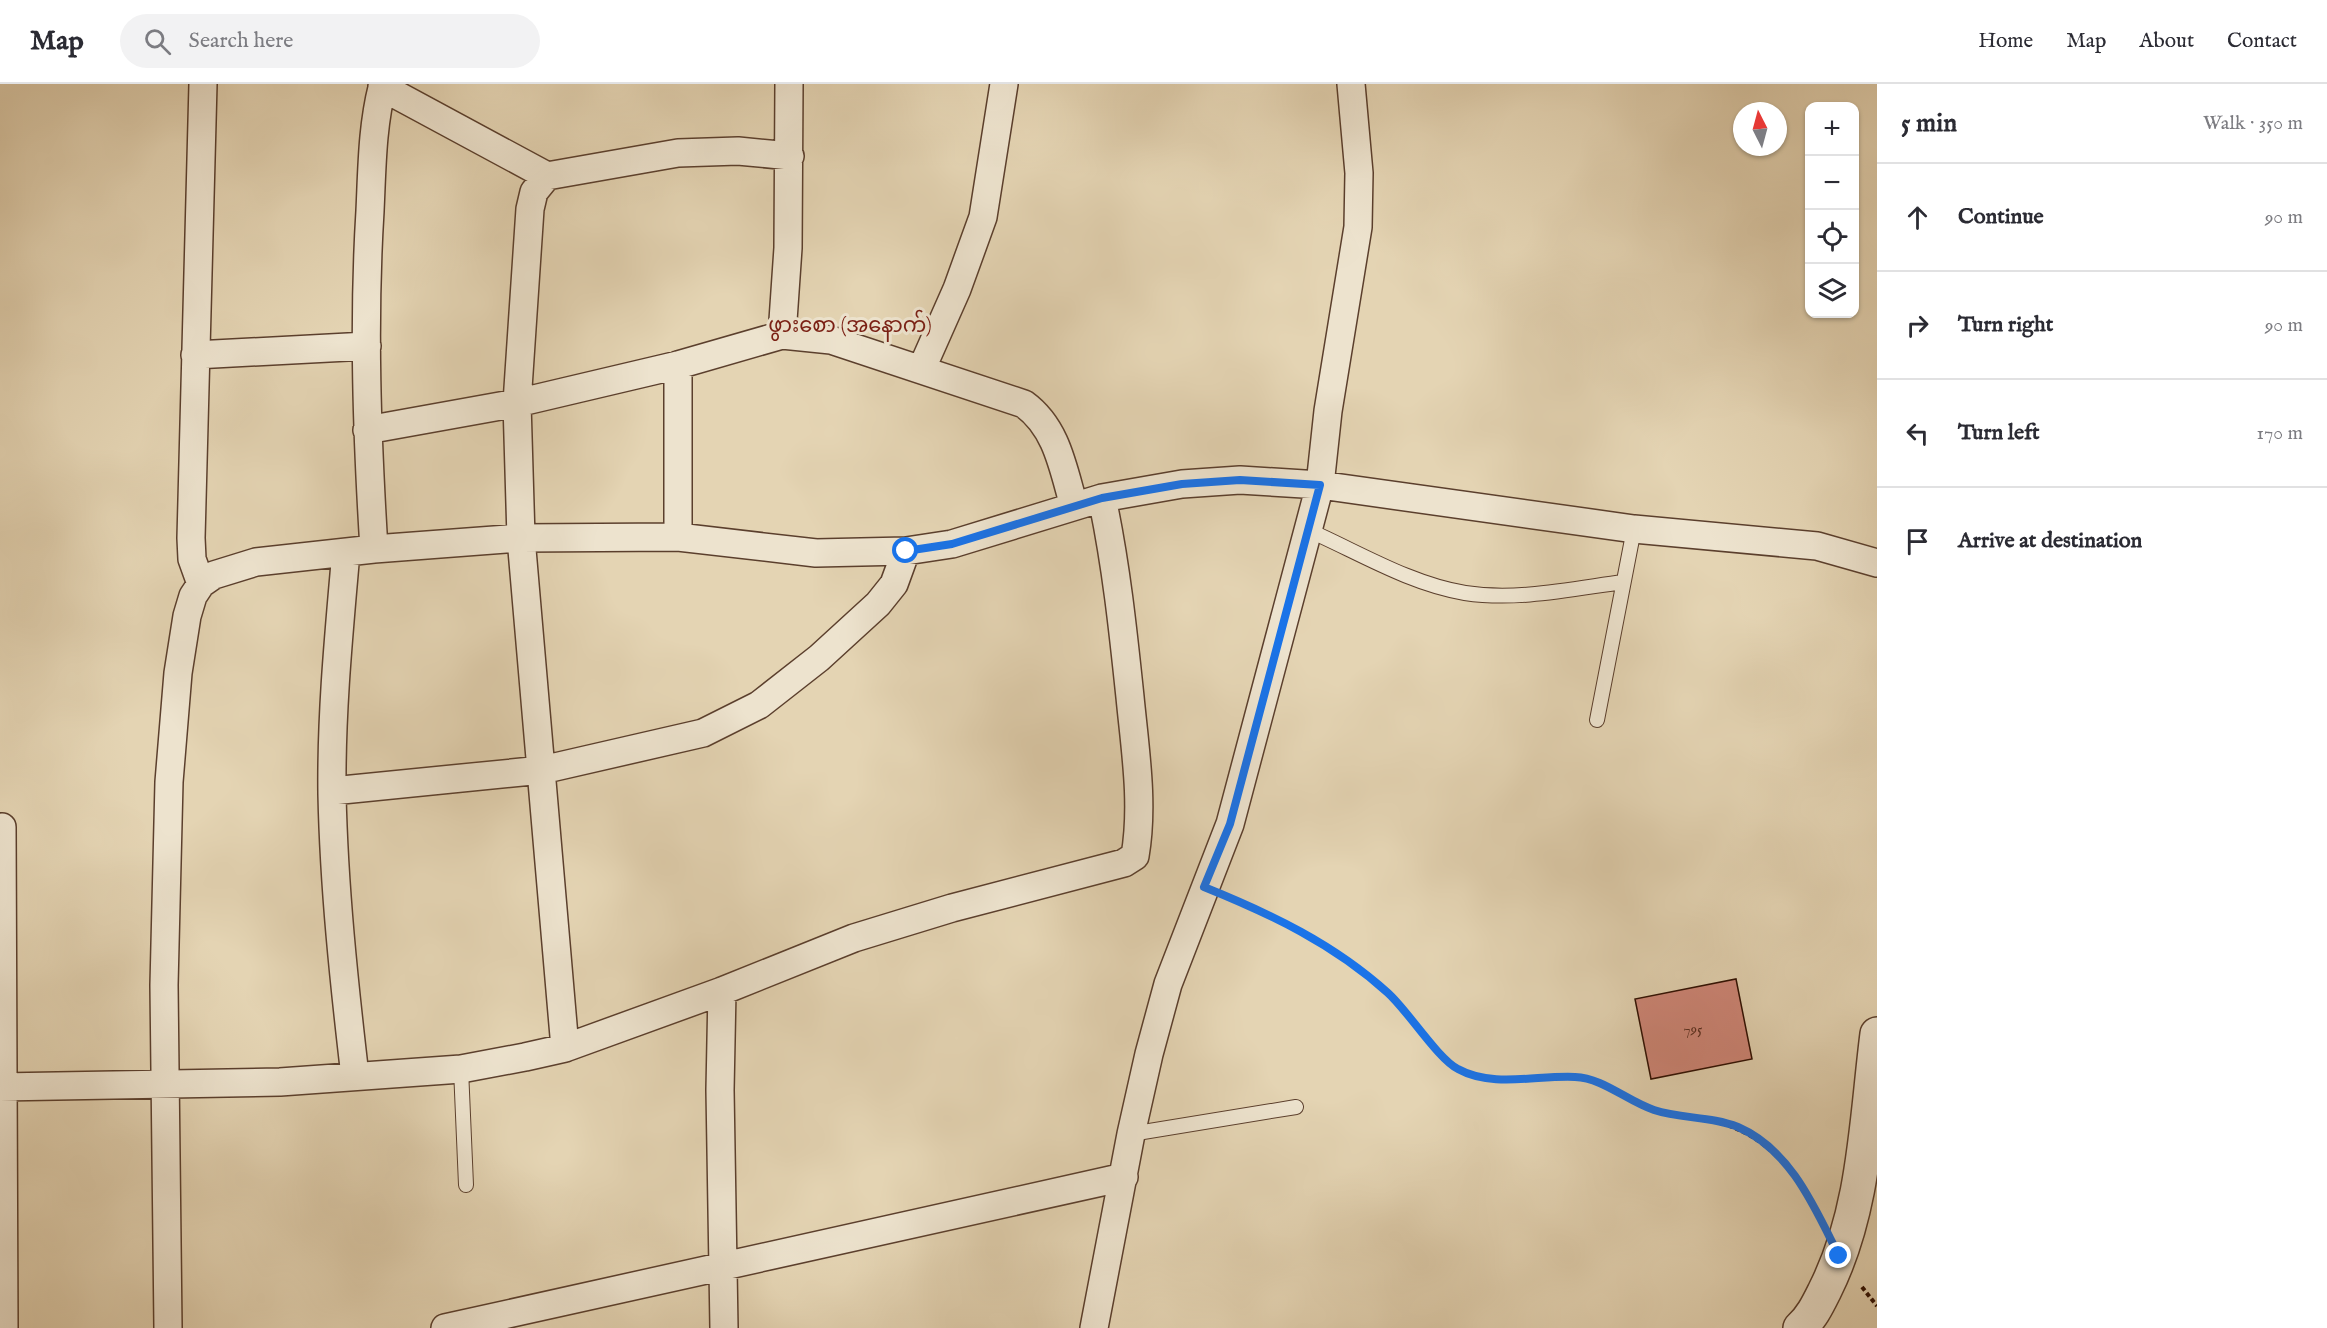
<!DOCTYPE html>
<html lang="en">
<head>
<meta charset="utf-8">
<style>
	:root { --surface:#fff; --page:#f2f2f3; --text:#2b2b33; --muted:#7c7c81; --line:#e1e1e2 }
	body { margin:0; font-family:"IM FELL English","Noto Sans Myanmar",serif; background:var(--page); color:var(--text) }
	.controls { position:absolute; right:18px; top:18px; display:grid; overflow:hidden; border-radius:12px; box-shadow:0 2px 4px #0004 }
	.controls button { width:54px; height:54px; display:grid; place-items:center; padding:0; border:0; border-bottom:2px solid var(--line); background:var(--surface); color:var(--text); font:30px sans-serif }
	.compass { position:absolute; left:1733px; top:18px; width:54px; height:54px; border-radius:50%; background:var(--surface); box-shadow:0 2px 4px #0004; rotate:354deg }
	.stop { position:absolute; width:18px; height:18px; margin:-14px; border:4px solid #1a73e8; border-radius:50%; background:#fff }
	.stop.end { background:#1a73e8; border-color:#fff; box-shadow:0 2px 6px #0008 }
	.list { margin:0; padding:0; list-style:none }
	h2 { display:flex; justify-content:space-between; align-items:center; height:78px; margin:0; padding:0 24px; font-size:26px }
	h2 small { font-size:20px; font-weight:400; color:var(--muted) }
	.list li { display:grid; grid-template-columns:39px 1fr auto; gap:18px; align-items:center; box-sizing:border-box; height:108px; padding:0 24px; border-top:2px solid var(--line) }
	.list b { display:block; font-size:22px; white-space:nowrap }
	.list em { font-size:20px; font-style:normal; color:var(--muted) }
	.icon { flex:none; width:33px; height:33px; fill:none; stroke:currentColor; stroke-width:2; stroke-linecap:round; stroke-linejoin:round }
	.map { position:relative; flex:none; width:1877px; height:1244px; overflow:hidden }
	header { display:flex; align-items:center; gap:36px; box-sizing:border-box; height:84px; padding:0 30px; background:var(--surface); border-bottom:2px solid var(--line) }
	header strong { font-size:28px }
	nav { display:flex; gap:33px; margin-inline-start:auto; font-size:21px }
	.search { width:420px; height:54px; background:var(--page); display:flex; align-items:center; gap:15px; box-sizing:border-box; padding:0 21px; border-radius:33px; color:var(--muted); font-size:22px }
	main { display:flex }
	aside { flex:1; background:var(--surface) }
	.map>svg:first-child { display:block }
</style>
</head>
<body>
<header>
<strong>Map</strong>
<div class="search"><svg class="icon" aria-label="search" viewBox="0 0 24 24"><circle cx="10" cy="10" r="6"/><path d="M15 15l6 6"/></svg>Search here</div>
<nav><a>Home</a><a>Map</a><a>About</a><a>Contact</a></nav>
</header>
<main>
<div class="map">
<svg width="1877" height="1244" viewBox="0 0 1877 1244">
	<rect width="100%" height="100%" fill="#e4d4b3"/>
	<filter id="stains"><feTurbulence type="fractalNoise" baseFrequency=".00333" numOctaves="4"/><feColorMatrix values="0 0 0 0 .2 0 0 0 0 .09 0 0 0 0 .02 0 0 0 .5 -.17"/></filter>
	<radialGradient id="worn" r=".72"><stop offset=".6" stop-color="#630" stop-opacity="0"/><stop offset="1" stop-color="#630" stop-opacity=".3"/></radialGradient>
	<!-- building -->
	<path fill="#cf8678" stroke="#2d0d00" stroke-width="1.5" d="M 1736,895 L 1752,975 L 1651,995 L 1635,915 Z"/>
	<g fill="none" stroke-linecap="round" stroke-linejoin="round">
		<!-- service casing -->
		<g stroke="#5b3f2d" stroke-width="16">
			<path id="service" d="M 1308,446 C 1358,468 1410,500 1465,509 C 1517,517 1572,505 1623,498
				M 1597,636 L 1634,445
				M 461,985 L 466,1101
				M 1131,1050 L 1296,1023"/>
		</g>
		<!-- minor casing -->
		<g stroke="#5b3f2d" stroke-width="30">
			<path id="minor" d="M 382,3 L 547,92
				M 782,251 L 788,164 L 789,0
				M 195,271 L 367,262
				M 922,284 L 957,205 L 983,133 L 1004,0
				M 367,346 L 517,319 L 678,281 L 782,251 L 831,256 L 1024,320 C 1057,344 1063,384 1074,422
				M 678,453 L 678,281
				M 374,465 C 367,352 363,240 370,127 C 372,85 372,41 383,0
				M 346,468 C 339,548 331,629 332,710 C 334,804 344,898 355,992
				M 201,500 L 192,475 L 191,454 L 203,0
				M 332,707 L 542,686 L 703,649 L 759,621 L 819,574 L 878,520 L 894,500 L 906,467
				M 2,743 L 4,1244
				M 722,907 L 720,1006 L 724,1244
				M 565,964 L 521,454 L 517,319 L 530,125 L 534,108 L 547,92 L 678,69 L 738,67 L 790,72
				M 0,1003 L 280,998 L 461,985 L 525,973 L 565,964 L 722,907 L 854,854 L 952,824 L 1124,779 L 1135,772 C 1144,720 1135,665 1130,613 C 1123,546 1116,480 1102,414
				M 168,1244 L 164,901 L 169,698 L 178,589 L 187,532 L 193,512 L 201,500 L 214,491 L 256,478 L 374,465 L 521,454 L 678,453 L 816,469 L 906,467 L 952,460 L 1102,414 L 1182,400 L 1240,396 L 1320,401 L 1634,445 L 1817,462 L 1877,479
				M 445,1244 L 1124,1093
				M 1094,1244 L 1131,1050 L 1149,970 L 1168,900 L 1230,740 L 1320,401 L 1328,327 L 1358,143 L 1359,89 L 1351,0"/>
		</g>
		<!-- tertiary casing -->
		<g stroke="#5b3f2d" stroke-width="36">
			<path id="tertiary" d="M 1800,1244 C 1812,1233 1818,1220 1825,1206 C 1865,1126 1866,1037 1877,950"/>
		</g>
		<!-- path -->
		<path stroke="#2d0d00" stroke-width="4" stroke-dasharray="4.5 3" stroke-linecap="butt" d="M 1230,814 C 1287,836 1344,867 1389,910 C 1408,927 1440,977 1460,986 C 1497,1003 1538,989 1577,993 C 1603,996 1627,1016 1651,1025 C 1670,1032 1690,1032 1709,1036 C 1762,1047 1794,1084 1818,1130
			M 1862,1203 L 1877,1222"/>
		<!-- service -->
		<use href="#service" stroke="#ede3ce" stroke-width="14"/>
		<!-- minor -->
		<use href="#minor" stroke="#ede3ce" stroke-width="27"/>
		<!-- tertiary -->
		<use href="#tertiary" stroke="#ede3ce" stroke-width="33"/>
	</g>
	<g fill="none" stroke-linecap="round" stroke-linejoin="round">
		<!-- route -->
		<path stroke="#1a73e8" stroke-width="8" d="M 906,467 L 952,460 L 1102,414 L 1182,400 L 1240,396 L 1320,401 L 1230,740 L 1204,803 C 1271,830 1334,860 1388,909 C 1408,927 1438,975 1458,985 C 1492,1004 1538,991 1575,993 C 1603,994 1627,1017 1654,1026 C 1681,1035 1711,1032 1738,1043 C 1791,1066 1815,1124 1839,1172"/>
	</g>
	<g text-anchor="middle" dominant-baseline="central" stroke-width="6" stroke-linejoin="round" paint-order="stroke">
		<!-- number labels -->
		<g font-size="15" fill="#562b1e">
			<text x="1693" y="945">795</text>
		</g>
		<!-- quarter labels -->
		<g font-size="21" fill="#7a1f14" stroke="#ede3ce">
			<text x="850" y="242">ဖွားစော (အနောက်)</text>
		</g>
	</g>
	<rect width="100%" height="100%" filter="url(#stains)"/>
	<rect width="100%" height="100%" fill="url(#worn)"/>
</svg>
<div class="controls">
<button>+</button>
<button>−</button>
<button><svg class="icon" aria-label="locate" viewBox="0 0 24 24"><circle cx="12" cy="12" r="6"/><path d="M12 2v4M12 18v4M2 12h4M18 12h4"/></svg></button>
<button><svg class="icon" aria-label="layers" viewBox="0 0 24 24"><path d="M12 4l9 5-9 5-9-5zM3 14l9 5 9-5"/></svg></button>
</div>
<svg class="compass" viewBox="-18 -18 36 36"><path d="M0-13l5 13h-10z" fill="#e53935"/><path d="M0 13l5-13h-10z" fill="#7c7c81"/></svg>
<div class="stop" style="left:906px;top:467px"></div>
<div class="stop end" style="left:1839px;top:1172px"></div>
</div>
<aside>
<h2>5 min<small>Walk · 350 m</small></h2>
<ul class="list">
<li><svg class="icon" aria-label="ahead" viewBox="0 0 24 24"><path d="M12 20V5M6 11l6-6 6 6"/></svg><div><b>Continue</b></div><em>90 m</em></li>
<li><svg class="icon" aria-label="right" viewBox="0 0 24 24"><path d="M7 20v-9h11M14 6l5 5-5 5"/></svg><div><b>Turn right</b></div><em>90 m</em></li>
<li><svg class="icon" aria-label="left" viewBox="0 0 24 24"><path d="M17 20v-9H6M10 6l-5 5 5 5"/></svg><div><b>Turn left</b></div><em>170 m</em></li>
<li><svg class="icon" aria-label="arrive" viewBox="0 0 24 24"><path d="M6 21V4h12l-3 4 3 4H6"/></svg><div><b>Arrive at destination</b></div></li>
</ul>
</aside>
</main>
</body>
</html>
